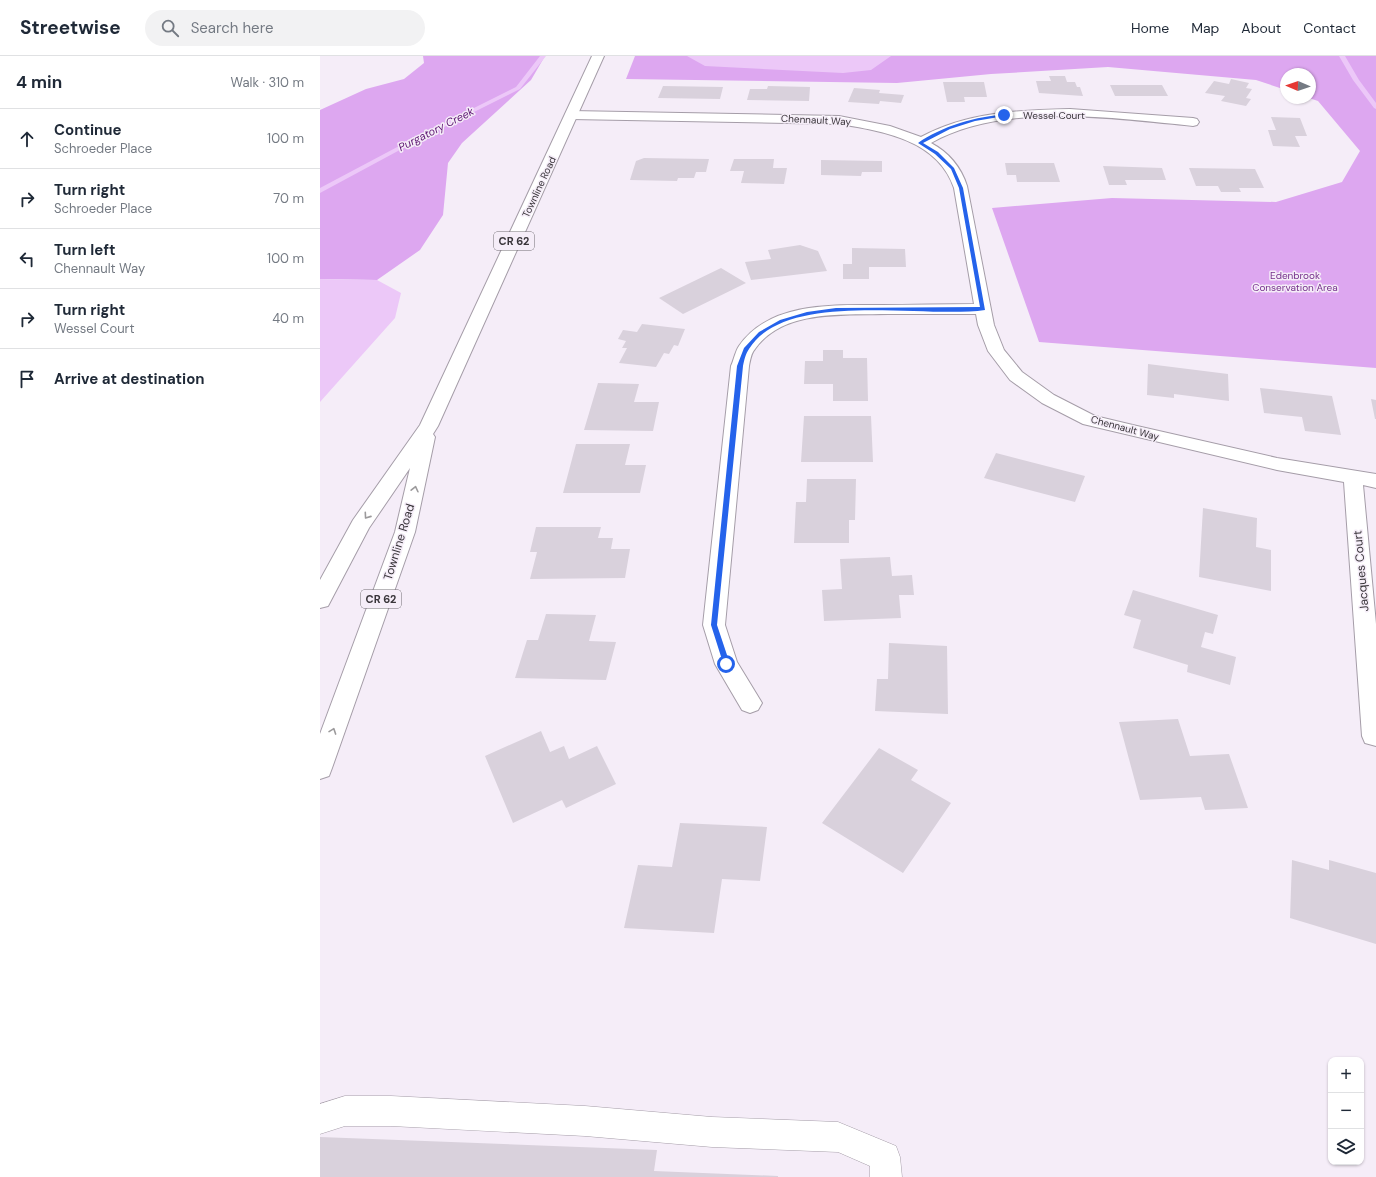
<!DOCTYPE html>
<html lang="en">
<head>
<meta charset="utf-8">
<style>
	:root { --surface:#fff; --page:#f2f2f3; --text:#1f2937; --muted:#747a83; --line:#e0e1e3 }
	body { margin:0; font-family:"DM Sans",sans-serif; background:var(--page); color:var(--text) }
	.controls { position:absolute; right:12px; bottom:12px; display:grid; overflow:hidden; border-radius:8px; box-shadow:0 1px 3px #0004 }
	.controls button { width:36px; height:36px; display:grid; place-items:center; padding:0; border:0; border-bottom:1px solid var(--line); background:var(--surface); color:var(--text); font:20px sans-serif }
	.compass { position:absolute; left:960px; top:12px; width:36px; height:36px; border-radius:50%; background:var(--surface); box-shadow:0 1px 3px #0004; rotate:272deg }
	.stop { position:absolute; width:12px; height:12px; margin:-9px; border:3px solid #2563eb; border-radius:50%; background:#fff }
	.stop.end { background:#2563eb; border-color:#fff; box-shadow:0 1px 4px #0008 }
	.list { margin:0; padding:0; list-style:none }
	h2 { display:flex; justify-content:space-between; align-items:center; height:52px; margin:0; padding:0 16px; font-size:17px }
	h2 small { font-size:13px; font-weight:400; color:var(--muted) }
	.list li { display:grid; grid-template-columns:26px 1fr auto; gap:12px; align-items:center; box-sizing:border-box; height:60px; padding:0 16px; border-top:1px solid var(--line) }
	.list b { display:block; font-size:15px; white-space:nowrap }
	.list p { margin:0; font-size:13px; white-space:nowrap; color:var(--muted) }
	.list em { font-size:13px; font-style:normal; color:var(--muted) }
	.icon { flex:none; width:22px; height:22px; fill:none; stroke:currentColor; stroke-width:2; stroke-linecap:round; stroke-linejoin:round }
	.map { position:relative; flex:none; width:1056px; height:1121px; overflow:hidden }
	header { display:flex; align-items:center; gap:24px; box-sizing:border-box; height:56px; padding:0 20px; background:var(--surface); border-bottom:1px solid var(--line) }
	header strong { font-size:19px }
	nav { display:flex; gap:22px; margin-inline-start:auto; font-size:14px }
	.search { width:280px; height:36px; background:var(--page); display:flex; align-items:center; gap:10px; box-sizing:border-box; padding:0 14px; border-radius:22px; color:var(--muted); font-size:15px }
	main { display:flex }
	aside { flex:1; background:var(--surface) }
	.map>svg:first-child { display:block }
</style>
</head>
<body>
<header>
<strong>Streetwise</strong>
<div class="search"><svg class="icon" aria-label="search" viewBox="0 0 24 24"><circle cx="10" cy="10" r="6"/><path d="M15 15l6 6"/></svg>Search here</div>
<nav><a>Home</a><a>Map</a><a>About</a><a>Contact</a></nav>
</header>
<main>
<aside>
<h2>4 min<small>Walk · 310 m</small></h2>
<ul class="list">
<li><svg class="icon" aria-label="ahead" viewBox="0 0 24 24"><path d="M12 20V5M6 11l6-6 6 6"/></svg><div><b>Continue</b><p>Schroeder Place</p></div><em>100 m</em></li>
<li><svg class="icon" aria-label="right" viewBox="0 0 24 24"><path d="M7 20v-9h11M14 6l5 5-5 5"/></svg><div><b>Turn right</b><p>Schroeder Place</p></div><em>70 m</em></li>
<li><svg class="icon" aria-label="left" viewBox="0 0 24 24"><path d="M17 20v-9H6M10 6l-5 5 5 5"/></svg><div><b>Turn left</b><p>Chennault Way</p></div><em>100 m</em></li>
<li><svg class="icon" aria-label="right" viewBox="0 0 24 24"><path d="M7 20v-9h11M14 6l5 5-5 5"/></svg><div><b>Turn right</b><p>Wessel Court</p></div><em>40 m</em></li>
<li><svg class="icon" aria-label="arrive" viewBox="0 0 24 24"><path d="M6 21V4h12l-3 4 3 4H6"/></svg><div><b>Arrive at destination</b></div></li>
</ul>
</aside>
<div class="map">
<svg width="1056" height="1121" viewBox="0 0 1056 1121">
	<rect width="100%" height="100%" fill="#f5edf8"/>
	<!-- green -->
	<path fill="#dda7f0" d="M 103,0 L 225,0 L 211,24 L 142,87 L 128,107 L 123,159 L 100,194 L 57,224 L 0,223 L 0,54 L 46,33 L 84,23 L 104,7 Z
		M 315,0 L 1056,0 L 1056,312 L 719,286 L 672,152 L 792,142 L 956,146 L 1022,126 L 1040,95 L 998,45 L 989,42 L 990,18 L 966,18 L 966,34 L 936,24 L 788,11 L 671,18 L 577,27 L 306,23 Z"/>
	<!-- water -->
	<path fill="#ecc8f8" d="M 367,0 L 571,0 L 551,14 L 523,17 L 385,10 Z
		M 0,223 L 57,224 L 81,237 L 75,262 L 0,346 Z"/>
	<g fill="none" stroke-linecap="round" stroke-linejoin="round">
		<!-- stream -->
		<path fill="#ecc8f8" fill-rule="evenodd" d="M 220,0 L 226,0 L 200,33 L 102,82 L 0,137 L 0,132 L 98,80 L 196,31 Z
			M 1019,0 L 1025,0 L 1039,24 L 1056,47 L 1056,53 L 1054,52 L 1033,24 Z"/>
	</g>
	<!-- building -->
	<path fill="#d9d1dc" d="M 729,20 L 745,20 L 747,26 L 755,26 L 757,31 L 760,31 L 763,40 L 719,37 L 716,25 L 731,25 Z
		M 911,23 L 929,27 L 926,32 L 932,33 L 926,42 L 931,43 L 926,50 L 901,45 L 905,40 L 885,37 L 894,25 L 909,28 Z
		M 623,26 L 664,26 L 667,41 L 644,41 L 645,46 L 627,46 Z
		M 790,29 L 842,29 L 848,40 L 795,40 Z
		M 343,30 L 403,31 L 400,43 L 338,42 Z
		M 448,30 L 490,31 L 489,45 L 427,44 L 430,33 L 447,33 Z
		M 534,32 L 560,34 L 559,37 L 584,39 L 581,47 L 560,45 L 559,48 L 528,46 Z
		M 951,61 L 980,62 L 987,80 L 975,80 L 980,91 L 953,90 L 948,74 L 956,74 Z
		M 324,102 L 389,103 L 386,116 L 376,116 L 374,122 L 358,122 L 357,125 L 310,124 L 316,105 Z
		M 414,103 L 454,103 L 453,112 L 467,112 L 464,128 L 421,127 L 424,115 L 410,115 Z
		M 501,104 L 562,105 L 562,116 L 542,116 L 541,120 L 501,119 Z
		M 685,107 L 734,107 L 740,126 L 697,126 L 696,119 L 687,119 Z
		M 783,110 L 842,112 L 846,124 L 805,124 L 807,129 L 789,129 Z
		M 869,112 L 935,113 L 944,132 L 919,132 L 921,136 L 901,136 L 898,130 L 876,130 Z
		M 480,189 L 498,195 L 507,215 L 431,224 L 425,206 L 451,203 L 448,194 Z
		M 532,192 L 585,193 L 586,211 L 549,211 L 549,223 L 523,223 L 523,208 L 532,208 Z
		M 401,212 L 426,227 L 363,258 L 339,242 Z
		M 322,268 L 365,273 L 358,290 L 354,289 L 349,298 L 344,297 L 336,311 L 299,307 L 307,292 L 302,292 L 306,285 L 298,283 L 303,274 L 317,276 Z
		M 503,294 L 523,294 L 523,302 L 547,302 L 548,345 L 513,345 L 513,328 L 484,328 L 485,305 L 503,305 Z
		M 828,308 L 908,318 L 909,345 L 854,338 L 854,342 L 827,339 Z
		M 278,327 L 319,328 L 314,346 L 339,346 L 333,375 L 264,374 Z
		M 940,332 L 1012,340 L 1021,379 L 985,375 L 982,361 L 944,357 Z
		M 1051,343 L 1056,344 L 1056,363 L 1055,363 Z
		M 484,360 L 551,360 L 553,406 L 481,406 Z
		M 256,388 L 310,388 L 305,409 L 326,409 L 320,437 L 243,437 Z
		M 676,397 L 765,420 L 755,446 L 664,422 Z
		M 487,423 L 536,423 L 535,464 L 529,464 L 529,487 L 474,487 L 476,446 L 486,446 Z
		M 883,452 L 937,462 L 936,491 L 951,494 L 951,535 L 879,521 Z
		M 216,471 L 281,471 L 278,482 L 293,482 L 291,493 L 310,493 L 305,522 L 210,523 L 217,496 L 210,496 Z
		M 570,501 L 572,520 L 592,519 L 594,539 L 579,539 L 581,562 L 504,565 L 502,534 L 522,533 L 520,503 Z
		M 813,534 L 898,559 L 893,578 L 885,576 L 881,591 L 916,601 L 910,629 L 867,616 L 868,609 L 813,592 L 821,564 L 804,559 Z
		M 226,558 L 276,559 L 269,585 L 296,586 L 286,624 L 195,622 L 207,584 L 218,584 Z
		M 569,587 L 627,590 L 628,658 L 555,655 L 557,623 L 568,623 Z
		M 858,663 L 870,700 L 909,698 L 928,752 L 885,754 L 881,741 L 820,744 L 799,666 Z
		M 221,675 L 230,696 L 244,690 L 249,703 L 277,690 L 296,728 L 246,752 L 242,744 L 193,767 L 165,700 Z
		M 559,692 L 598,714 L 591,724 L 631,747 L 583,817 L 502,767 Z
		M 360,767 L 447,771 L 440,825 L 402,823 L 394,877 L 304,872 L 318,809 L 352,811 Z
		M 972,804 L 1009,814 L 1009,804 L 1056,817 L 1056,888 L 970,862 Z
		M 0,1081 L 337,1094 L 334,1115 L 458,1120 L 458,1121 L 0,1121 Z"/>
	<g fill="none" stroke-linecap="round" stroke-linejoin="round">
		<!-- lane casing -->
		<g stroke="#a59da8" stroke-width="1">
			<path id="lane" d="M 25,1040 L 71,1040 L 265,1050 L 392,1061 L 518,1066 L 576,1090 L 580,1101 L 582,1121 L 550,1121 L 550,1110 L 518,1096 L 392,1091 L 265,1080 L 71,1070 L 25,1070 L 0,1078 L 0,1048 Z"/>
		</g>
		<!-- street casing -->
		<g stroke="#a59da8" stroke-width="2">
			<path id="street" d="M 750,53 L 873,62 L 877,63 L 879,66 L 877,69 L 873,70 C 793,62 683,46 611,87 C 628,96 641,111 647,130 L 674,269 L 684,294 L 702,316 L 734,339 L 775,360 L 817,370 L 957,402 L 1056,418 L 1056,432 L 1043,429 L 1056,568 L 1056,690 L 1045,687 L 1042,680 L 1024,426 L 957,414 L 763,368 L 722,347 L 690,324 L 668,295 L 658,269 L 656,258 C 626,258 597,258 568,258 C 525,259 463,253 435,293 C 431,297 430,305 429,310 L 405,569 L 417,606 L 442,647 L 438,654 L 430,657 L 422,654 L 395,608 L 383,569 L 411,310 C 414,304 415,296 419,290 C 450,245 515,249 563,249 C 593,249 624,248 654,248 L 634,132 C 618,84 563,75 519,68 L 251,63 L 247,62 L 245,59 L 247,56 L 251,55 L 519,60 L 570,70 L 601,81 C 647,56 699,54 750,53 Z"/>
		</g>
		<!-- primary casing -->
		<g stroke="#a59da8" stroke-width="2">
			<path id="primary" d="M 272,0 L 284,0 L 118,370 L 113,378 L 115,381 L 95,476 L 12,712 L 9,720 L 0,723 L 0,678 L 75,476 L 90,412 L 49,472 L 8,550 L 0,552 L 0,524 L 33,464 L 100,369 Z"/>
		</g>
		<!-- lane -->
		<use href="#lane" fill="#fff" fill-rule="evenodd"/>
		<!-- street -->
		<use href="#street" fill="#fff" fill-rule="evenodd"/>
		<!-- primary -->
		<use href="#primary" fill="#fff" fill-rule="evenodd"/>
	</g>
	<!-- one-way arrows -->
	<defs><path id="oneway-chevron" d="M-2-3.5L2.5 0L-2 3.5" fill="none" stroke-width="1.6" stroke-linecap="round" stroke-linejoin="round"/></defs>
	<g stroke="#9c9a9c">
		<use href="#oneway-chevron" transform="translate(95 433) rotate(-77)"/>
		<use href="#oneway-chevron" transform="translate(47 460) rotate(125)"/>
		<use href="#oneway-chevron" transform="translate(13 675) rotate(-70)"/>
	</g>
	<!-- route -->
	<path fill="#2563eb" d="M 685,59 L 685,60 L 655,65 L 630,73 L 603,87 L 618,96 L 634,112 L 643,132 L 665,254 C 604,263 466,233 429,293 C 426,297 424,304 423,310 L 397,569 L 410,608 L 409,610 L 404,610 L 391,569 L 417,310 L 424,292 L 439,276 L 460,264 L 487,256 L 516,252 L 660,251 L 639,132 L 631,113 L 615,98 L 598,87 C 620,71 659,59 685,59 Z"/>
	<g text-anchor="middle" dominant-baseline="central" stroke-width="3" stroke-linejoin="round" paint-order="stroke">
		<!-- far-street labels -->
		<g font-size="10" fill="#39353a" stroke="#f5edf8">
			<text x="734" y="59">Wessel Court</text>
			<text transform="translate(496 64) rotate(3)">Chennault Way</text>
			<text transform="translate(219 131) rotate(-65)">Townline Road</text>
			<text transform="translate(805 372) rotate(15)">Chennault Way</text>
		</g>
		<!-- far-park labels -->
		<g font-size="10" fill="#75308b" stroke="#f5edf8">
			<text x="975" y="219">Edenbrook<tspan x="975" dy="12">Conservation Area</tspan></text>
		</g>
		<!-- far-water labels -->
		<g font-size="11" font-style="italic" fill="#5c1371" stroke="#f5edf8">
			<text transform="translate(116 73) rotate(-27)">Purgatory Creek</text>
		</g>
		<!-- shield labels -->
		<g fill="#f5edf8" stroke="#716c73" stroke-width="1">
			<rect x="174" y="176" width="40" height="18" rx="3"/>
			<rect x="41" y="534" width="40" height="18" rx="3"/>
		</g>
		<g font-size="11" font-weight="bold" fill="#39353a">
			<text x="194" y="185">CR 62</text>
			<text x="61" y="543">CR 62</text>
		</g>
		<!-- street labels -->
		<g font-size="12" fill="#39353a" stroke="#f5edf8">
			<text transform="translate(79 486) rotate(-73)">Townline Road</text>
			<text transform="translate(1041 515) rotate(-95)">Jacques Court</text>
		</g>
	</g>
</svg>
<div class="controls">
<button>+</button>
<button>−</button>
<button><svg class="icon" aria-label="layers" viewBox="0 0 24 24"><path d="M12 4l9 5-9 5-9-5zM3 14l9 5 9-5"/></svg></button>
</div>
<svg class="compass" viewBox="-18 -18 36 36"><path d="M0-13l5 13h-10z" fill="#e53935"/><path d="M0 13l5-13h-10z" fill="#747a83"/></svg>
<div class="stop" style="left:406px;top:608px"></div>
<div class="stop end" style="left:684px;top:59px"></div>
</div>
</main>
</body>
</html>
